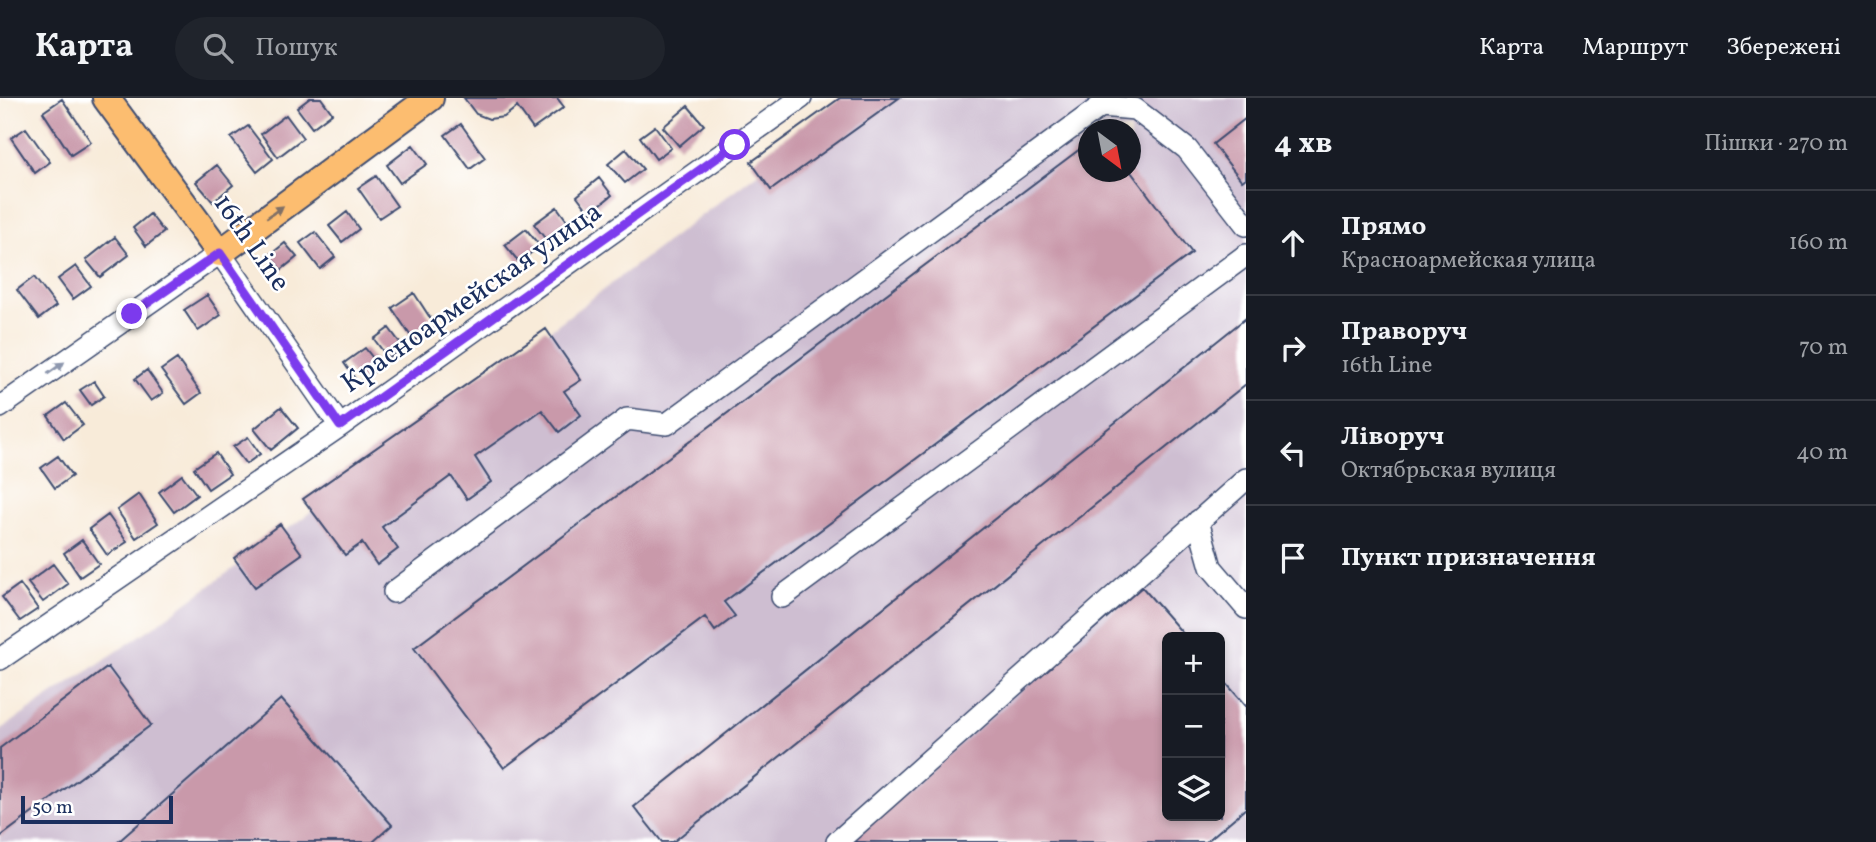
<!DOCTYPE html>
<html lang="uk">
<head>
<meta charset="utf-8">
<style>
	:root { --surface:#171b24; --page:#20242c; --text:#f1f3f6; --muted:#9ea1a6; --line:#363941 }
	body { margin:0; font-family:Vollkorn,serif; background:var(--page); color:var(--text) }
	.controls { position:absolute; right:21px; bottom:21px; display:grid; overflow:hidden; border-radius:10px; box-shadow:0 4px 10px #0003 }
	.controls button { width:63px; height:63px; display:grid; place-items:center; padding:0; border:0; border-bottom:2px solid var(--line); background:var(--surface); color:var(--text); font:35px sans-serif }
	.compass { position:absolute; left:1078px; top:21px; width:63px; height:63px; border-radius:50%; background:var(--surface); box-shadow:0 4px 10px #0003; rotate:148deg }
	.scale { position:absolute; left:21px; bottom:18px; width:152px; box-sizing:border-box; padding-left:7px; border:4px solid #1b2f5e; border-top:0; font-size:19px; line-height:24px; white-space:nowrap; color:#1b2f5e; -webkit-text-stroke:5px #fff; paint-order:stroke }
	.stop { position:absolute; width:21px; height:21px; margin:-16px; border:5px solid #7c3aed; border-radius:50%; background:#fff }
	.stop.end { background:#7c3aed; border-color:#fff; box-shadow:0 2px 7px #0008 }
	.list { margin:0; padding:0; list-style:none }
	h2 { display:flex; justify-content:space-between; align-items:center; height:91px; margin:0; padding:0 28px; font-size:30px }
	h2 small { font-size:23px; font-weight:400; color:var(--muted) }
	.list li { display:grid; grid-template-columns:46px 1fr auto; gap:21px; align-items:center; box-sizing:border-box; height:105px; padding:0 28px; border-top:2px solid var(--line) }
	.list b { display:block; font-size:26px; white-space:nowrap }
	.list p { margin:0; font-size:23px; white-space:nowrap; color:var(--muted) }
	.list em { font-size:23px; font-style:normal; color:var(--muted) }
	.icon { flex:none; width:38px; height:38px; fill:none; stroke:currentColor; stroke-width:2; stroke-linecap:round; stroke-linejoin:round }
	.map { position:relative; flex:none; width:1246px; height:744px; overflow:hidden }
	header { display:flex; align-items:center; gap:42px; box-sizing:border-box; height:98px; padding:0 35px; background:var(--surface); border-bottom:2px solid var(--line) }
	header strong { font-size:33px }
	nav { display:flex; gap:38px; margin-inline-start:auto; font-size:24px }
	.search { width:490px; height:63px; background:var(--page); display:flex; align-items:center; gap:18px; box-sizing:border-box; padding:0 24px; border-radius:38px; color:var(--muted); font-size:26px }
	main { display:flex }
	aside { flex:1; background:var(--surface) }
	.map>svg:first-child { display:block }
</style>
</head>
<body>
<header>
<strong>Карта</strong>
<div class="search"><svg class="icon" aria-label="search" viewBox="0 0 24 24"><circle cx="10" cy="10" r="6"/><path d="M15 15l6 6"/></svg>Пошук</div>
<nav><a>Карта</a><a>Маршрут</a><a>Збережені</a></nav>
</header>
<main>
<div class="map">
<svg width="1246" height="744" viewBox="0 0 1246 744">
	<rect width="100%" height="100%" fill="#fff"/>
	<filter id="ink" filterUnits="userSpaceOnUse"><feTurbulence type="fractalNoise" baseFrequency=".0143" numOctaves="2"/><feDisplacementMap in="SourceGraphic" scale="14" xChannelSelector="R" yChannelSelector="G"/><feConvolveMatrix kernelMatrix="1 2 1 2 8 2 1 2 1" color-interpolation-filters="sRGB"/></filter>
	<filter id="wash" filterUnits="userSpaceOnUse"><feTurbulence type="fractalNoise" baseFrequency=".00686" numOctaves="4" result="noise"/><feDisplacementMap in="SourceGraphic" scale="28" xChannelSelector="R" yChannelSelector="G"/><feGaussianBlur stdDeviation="1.57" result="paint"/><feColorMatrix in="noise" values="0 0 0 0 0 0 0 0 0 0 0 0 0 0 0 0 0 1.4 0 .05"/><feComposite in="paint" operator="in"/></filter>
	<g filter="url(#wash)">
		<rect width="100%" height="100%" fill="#f8ebd9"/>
		<!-- industrial -->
		<path fill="#cebed1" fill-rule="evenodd" d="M 856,0 L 1246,0 L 1246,744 L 0,744 L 0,632 L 153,529 L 304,419 ZM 1088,32 L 1130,32 L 1130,74 L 1088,74 ZM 1167,539 L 1220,539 L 1220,718 L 1167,718 Z"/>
		<g id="blocks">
			<!-- building -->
			<path fill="#c999aa" d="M 310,0 L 321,0 L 332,15 L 312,30 L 297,10 Z
				M 464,0 L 557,0 L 564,9 L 533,31 L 517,9 L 504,19 L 489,21 L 476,16 Z
				M 840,0 L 899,0 L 771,92 L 751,64 Z
				M 62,1 L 91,44 L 71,57 L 43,14 Z
				M 688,8 L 704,27 L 679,48 L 663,29 Z
				M 286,17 L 303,40 L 278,59 L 261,36 Z
				M 1246,20 L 1246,80 L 1242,83 L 1213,46 Z
				M 461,26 L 485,60 L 470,71 L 445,37 Z
				M 248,28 L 273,61 L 257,74 L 231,40 Z
				M 655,28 L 671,50 L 656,61 L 640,39 Z
				M 26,30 L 50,64 L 35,75 L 11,40 Z
				M 1088,45 L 1088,74 L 1131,74 L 1192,155 L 724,504 L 735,518 L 715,533 L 705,519 L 504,670 L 414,550 Z
				M 413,47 L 427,66 L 400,85 L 387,67 Z
				M 626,51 L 643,71 L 625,85 L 608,66 Z
				M 217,67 L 233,87 L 213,104 L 196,84 Z
				M 376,78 L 397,108 L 379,120 L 358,90 Z
				M 599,80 L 612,97 L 590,115 L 577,98 Z
				M 557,109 L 570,127 L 547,143 L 534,126 Z
				M 347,114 L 359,131 L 342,144 L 329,128 Z
				M 150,116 L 164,134 L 146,148 L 133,130 Z
				M 526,131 L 540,148 L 519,164 L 505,147 Z
				M 315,134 L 335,159 L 320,171 L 300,145 Z
				M 115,139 L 129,157 L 100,179 L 86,162 Z
				M 285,145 L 297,159 L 281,172 L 270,157 Z
				M 76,168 L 91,188 L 73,201 L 58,181 Z
				M 34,179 L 56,208 L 39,221 L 17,192 Z
				M 414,195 L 436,229 L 414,243 L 392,210 Z
				M 207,197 L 221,217 L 198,233 L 184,212 Z
				M 1246,220 L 1246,286 L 673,744 L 662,744 L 634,709 Z
				M 389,230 L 403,249 L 388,260 L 374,241 Z
				M 546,231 L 581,282 L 564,293 L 581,317 L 559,334 L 542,312 L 475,359 L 491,384 L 467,401 L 451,378 L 382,429 L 398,451 L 377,467 L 362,445 L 345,457 L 303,401 Z
				M 365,250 L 380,269 L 358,285 L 344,265 Z
				M 177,261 L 201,295 L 186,306 L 161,272 Z
				M 147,272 L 163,295 L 151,303 L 135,281 Z
				M 94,283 L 104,298 L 91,307 L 80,292 Z
				M 66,305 L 83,327 L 64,341 L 48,318 Z
				M 281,309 L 298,330 L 271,352 L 254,331 Z
				M 248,339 L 260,356 L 246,366 L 233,349 Z
				M 216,355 L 230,376 L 208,391 L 194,370 Z
				M 58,358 L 72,378 L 55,390 L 41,370 Z
				M 182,377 L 197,397 L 174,414 L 159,394 Z
				M 139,396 L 158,425 L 136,440 L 117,412 Z
				M 108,417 L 127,444 L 107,457 L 89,431 Z
				M 280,426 L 302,456 L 255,489 L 234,460 Z
				M 82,442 L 99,466 L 80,479 L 64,455 Z
				M 53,466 L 68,486 L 43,504 L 28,485 Z
				M 20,486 L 38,511 L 20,523 L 2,499 Z
				M 1142,489 L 1186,539 L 1167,539 L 1167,718 L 1220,718 L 1220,578 L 1246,608 L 1246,710 L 1206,744 L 849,744 Z
				M 108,569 L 151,627 L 0,739 L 0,650 Z
				M 281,601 L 392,727 L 373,744 L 118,744 Z"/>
		</g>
	</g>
	<g filter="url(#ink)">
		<use href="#blocks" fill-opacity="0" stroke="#3c4b70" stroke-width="2"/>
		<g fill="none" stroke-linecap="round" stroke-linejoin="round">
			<!-- minor casing -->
			<g stroke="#3c4b70" stroke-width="24">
				<path id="minor" d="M 0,309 L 220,155 L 340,328
					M 1198,423 L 1211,469 L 1246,510
					M 394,494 L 627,321 L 667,326 L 1101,8 L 1135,11 L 1187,51 L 1246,127
					M 782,499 L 1246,157
					M 0,561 L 340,328 L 801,0
					M 837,744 L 1246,381"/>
			</g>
			<!-- major casing -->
			<g stroke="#3c4b70" stroke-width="30">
				<path id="major" d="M 106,0 L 220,155 L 430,0"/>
			</g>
			<!-- minor -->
			<use href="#minor" stroke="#fff" stroke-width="21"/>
			<!-- major -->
			<use href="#major" stroke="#fcbd6f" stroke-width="26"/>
		</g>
		<!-- one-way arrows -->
		<defs><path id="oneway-solid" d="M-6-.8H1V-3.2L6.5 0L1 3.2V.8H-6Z" transform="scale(1.75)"/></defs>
		<use fill="#806f66" href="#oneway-solid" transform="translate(275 114) rotate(-36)"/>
		<use fill="#8d97ae" href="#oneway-solid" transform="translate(56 270) rotate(-35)"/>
	</g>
	<g fill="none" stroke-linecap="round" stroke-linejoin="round" filter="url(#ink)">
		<!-- route -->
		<path stroke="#7c3aed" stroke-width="9" d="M 132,216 L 220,155 L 340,328 L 735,47"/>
	</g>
	<g text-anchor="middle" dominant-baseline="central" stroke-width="5" stroke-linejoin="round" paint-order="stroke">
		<!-- street labels -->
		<g font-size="28" fill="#1b2f5e" stroke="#fff">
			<text transform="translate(251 145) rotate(55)">16th Line</text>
			<text transform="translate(472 200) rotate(-35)">Красноармейская улица</text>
		</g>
	</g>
</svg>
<div class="controls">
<button>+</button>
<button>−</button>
<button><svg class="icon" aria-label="layers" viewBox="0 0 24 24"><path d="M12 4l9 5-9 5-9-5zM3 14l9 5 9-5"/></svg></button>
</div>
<svg class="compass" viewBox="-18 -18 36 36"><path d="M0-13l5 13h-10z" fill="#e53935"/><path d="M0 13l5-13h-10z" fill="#9ea1a6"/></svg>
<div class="scale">50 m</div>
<div class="stop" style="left:735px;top:47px"></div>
<div class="stop end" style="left:132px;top:216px"></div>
</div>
<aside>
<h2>4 хв<small>Пішки · 270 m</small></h2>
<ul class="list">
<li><svg class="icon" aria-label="ahead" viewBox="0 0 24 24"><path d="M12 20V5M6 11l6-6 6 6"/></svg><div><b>Прямо</b><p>Красноармейская улица</p></div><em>160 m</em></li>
<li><svg class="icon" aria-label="right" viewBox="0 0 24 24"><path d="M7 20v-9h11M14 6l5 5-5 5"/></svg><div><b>Праворуч</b><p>16th Line</p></div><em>70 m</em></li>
<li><svg class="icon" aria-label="left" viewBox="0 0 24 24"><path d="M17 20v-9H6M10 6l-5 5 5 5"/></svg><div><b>Ліворуч</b><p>Октябрьская вулиця</p></div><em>40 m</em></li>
<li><svg class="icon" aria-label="arrive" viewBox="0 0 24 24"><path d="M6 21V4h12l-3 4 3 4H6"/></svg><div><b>Пункт призначення</b></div></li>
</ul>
</aside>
</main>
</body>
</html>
